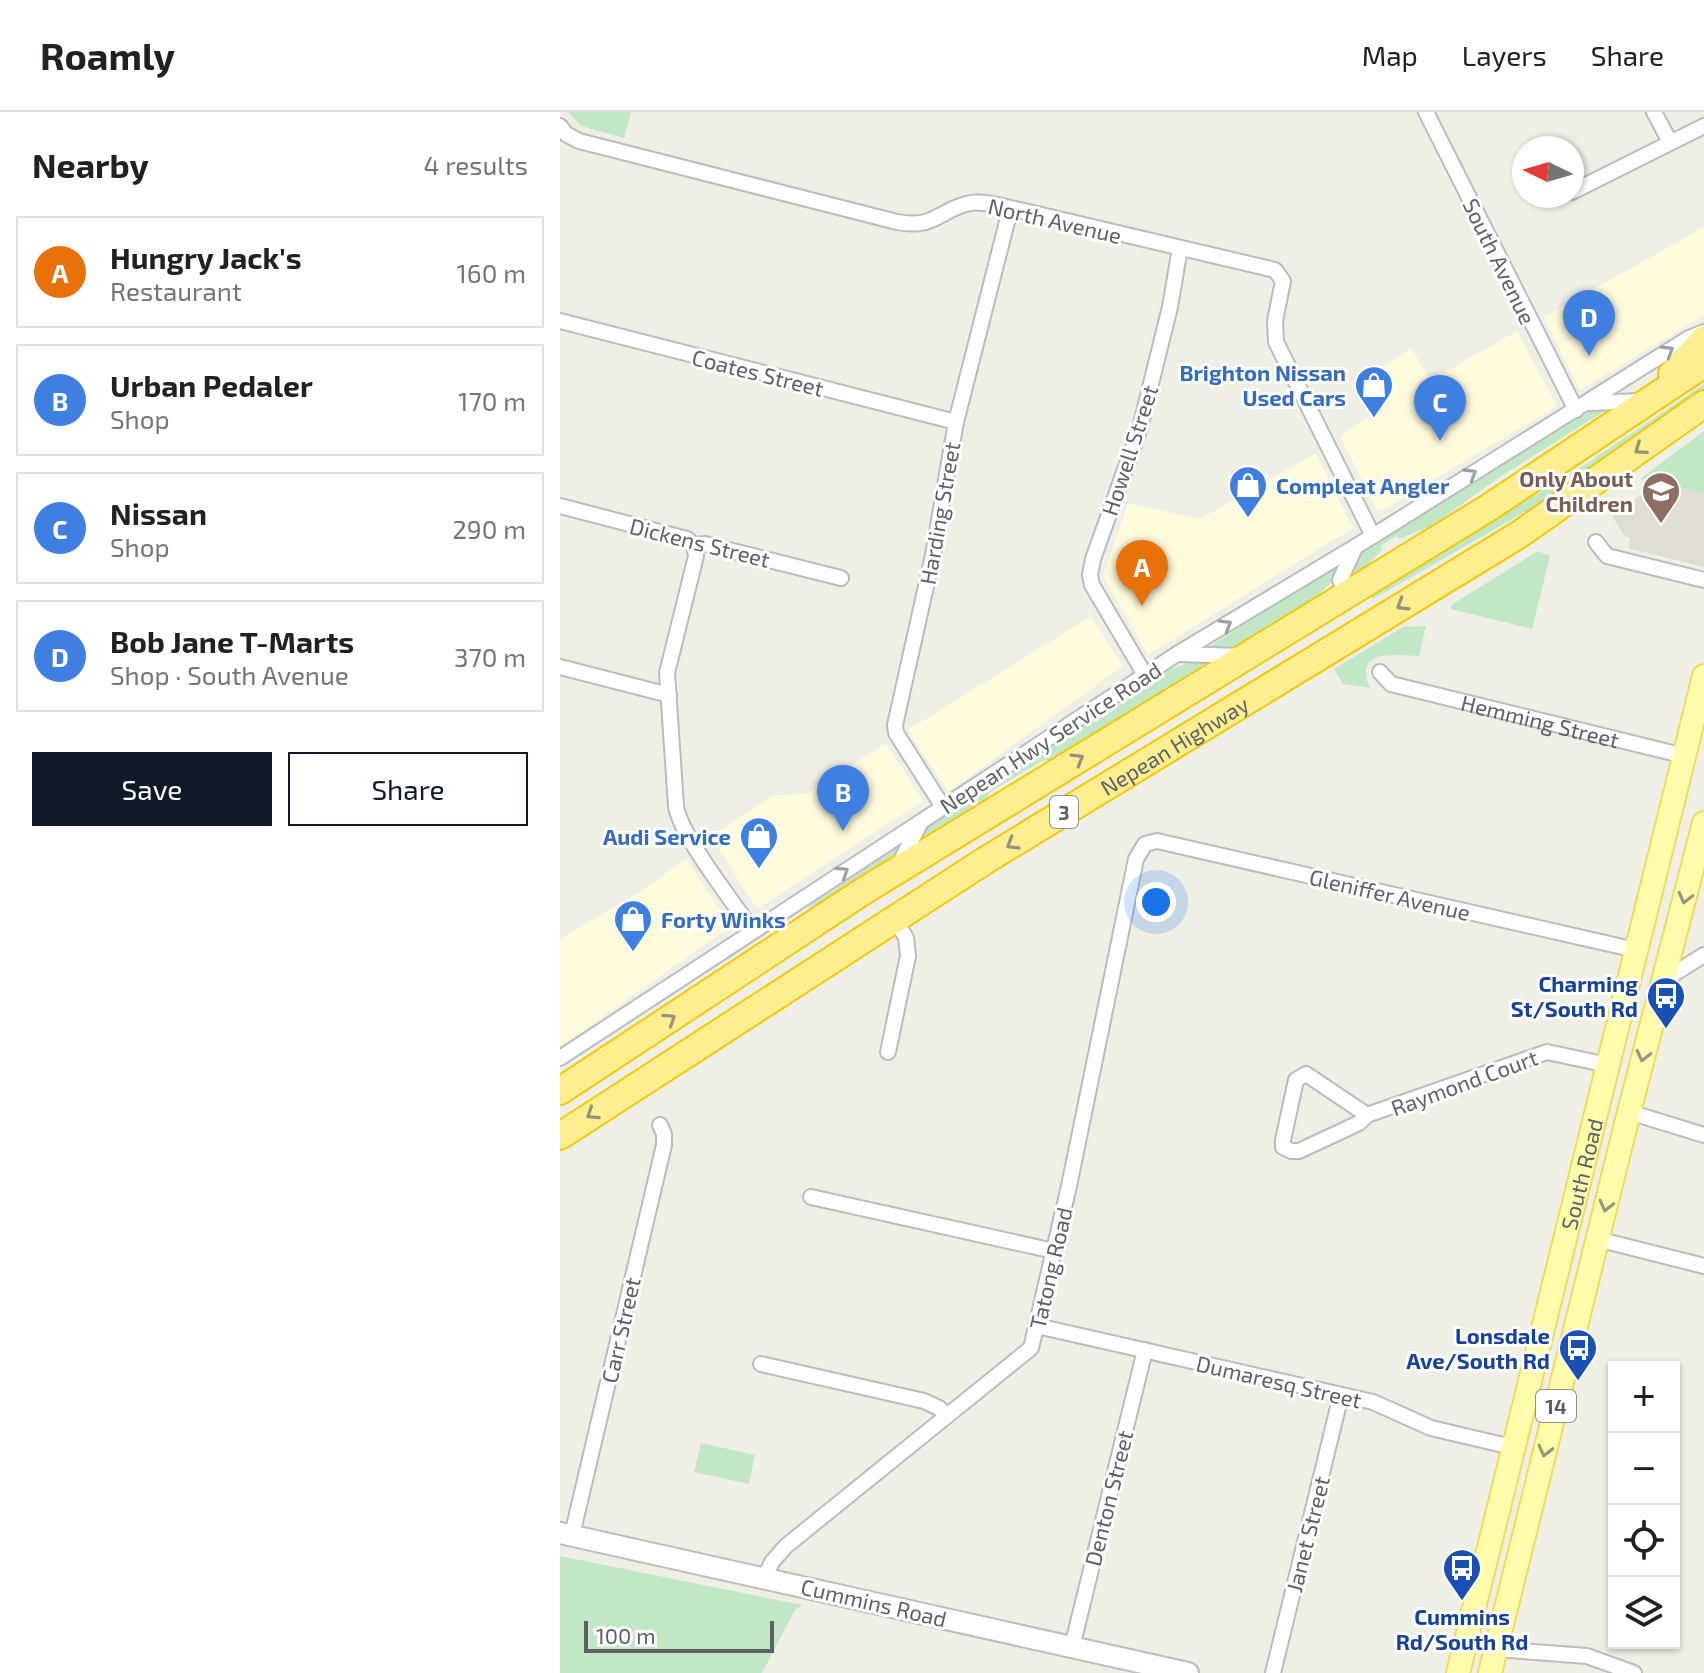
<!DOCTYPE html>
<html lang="en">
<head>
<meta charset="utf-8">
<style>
	:root { --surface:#fff; --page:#f2f2f2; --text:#202124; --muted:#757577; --line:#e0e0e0; --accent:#111827 }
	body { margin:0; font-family:"Exo 2",sans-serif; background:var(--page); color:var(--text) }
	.controls { position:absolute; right:24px; bottom:24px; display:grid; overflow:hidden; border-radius:0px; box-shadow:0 2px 6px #0004 }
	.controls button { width:72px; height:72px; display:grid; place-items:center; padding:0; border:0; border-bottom:2px solid var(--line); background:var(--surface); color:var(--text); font:40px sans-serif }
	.compass { position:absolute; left:952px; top:24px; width:72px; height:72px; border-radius:50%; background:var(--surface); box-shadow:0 2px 6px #0004; rotate:275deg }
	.scale { position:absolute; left:24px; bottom:20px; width:190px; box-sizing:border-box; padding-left:8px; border:4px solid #5d6066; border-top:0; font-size:22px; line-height:28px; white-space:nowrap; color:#5d6066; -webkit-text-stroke:6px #fff; paint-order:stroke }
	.you { position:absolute; left:596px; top:790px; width:28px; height:28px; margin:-20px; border:6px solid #fff; border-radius:50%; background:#1a73e8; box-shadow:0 0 0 12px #1a73e833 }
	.badge { display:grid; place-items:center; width:52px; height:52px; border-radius:50%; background:var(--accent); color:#fff; font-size:26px; font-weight:700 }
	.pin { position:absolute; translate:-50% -66px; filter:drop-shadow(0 2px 4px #0008) }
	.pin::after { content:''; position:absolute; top:42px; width:28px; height:24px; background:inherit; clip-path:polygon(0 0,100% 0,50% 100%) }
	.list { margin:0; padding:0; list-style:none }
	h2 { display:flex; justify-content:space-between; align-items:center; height:104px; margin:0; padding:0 32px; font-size:34px }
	h2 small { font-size:26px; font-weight:400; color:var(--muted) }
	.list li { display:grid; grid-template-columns:52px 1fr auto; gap:24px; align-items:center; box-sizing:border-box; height:112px; margin:0 16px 16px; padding:0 16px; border:2px solid var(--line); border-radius:0px }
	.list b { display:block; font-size:30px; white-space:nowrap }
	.list p { margin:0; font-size:26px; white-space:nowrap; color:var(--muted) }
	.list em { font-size:26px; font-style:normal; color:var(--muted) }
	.actions { display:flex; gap:16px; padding:24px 32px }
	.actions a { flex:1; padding:18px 0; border:2px solid var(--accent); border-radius:0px; text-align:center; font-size:28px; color:var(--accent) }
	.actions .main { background:var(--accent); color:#fff }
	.icon { flex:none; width:44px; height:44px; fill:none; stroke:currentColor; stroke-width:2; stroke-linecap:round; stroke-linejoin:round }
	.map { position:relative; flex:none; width:1144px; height:1561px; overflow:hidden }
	header { display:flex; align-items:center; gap:48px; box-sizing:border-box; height:112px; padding:0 40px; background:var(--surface); border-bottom:2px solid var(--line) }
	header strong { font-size:38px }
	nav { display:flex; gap:44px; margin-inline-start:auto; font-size:28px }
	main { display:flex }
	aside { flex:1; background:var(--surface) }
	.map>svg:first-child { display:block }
</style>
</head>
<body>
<header>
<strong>Roamly</strong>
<nav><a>Map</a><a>Layers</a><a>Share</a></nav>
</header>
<main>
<aside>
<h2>Nearby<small>4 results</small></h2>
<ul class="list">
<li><span class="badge" style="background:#e8710a">A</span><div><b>Hungry Jack's</b><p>Restaurant</p></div><em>160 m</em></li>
<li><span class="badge" style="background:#3f7fe0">B</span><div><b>Urban Pedaler</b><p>Shop</p></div><em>170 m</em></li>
<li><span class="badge" style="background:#3f7fe0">C</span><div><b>Nissan</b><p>Shop</p></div><em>290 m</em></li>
<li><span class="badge" style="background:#3f7fe0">D</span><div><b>Bob Jane T-Marts</b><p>Shop · South Avenue</p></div><em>370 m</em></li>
</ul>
<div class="actions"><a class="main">Save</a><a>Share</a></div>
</aside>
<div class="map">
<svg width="1144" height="1561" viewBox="0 0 1144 1561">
	<rect width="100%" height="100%" fill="#f0efe6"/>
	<!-- commercial -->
	<path fill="#fefadc" d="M 1144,115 L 1144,203 L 1020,278 L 984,205 Z
		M 957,219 L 997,294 L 821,399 L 816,397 L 780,324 L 826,292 L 809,263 L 851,236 L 871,268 Z
		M 756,341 L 793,416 L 588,543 L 543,464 L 568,391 L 640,407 Z
		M 531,504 L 563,554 L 388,680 L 348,618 Z
		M 326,631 L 363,689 L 197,797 L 151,725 L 212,684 L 249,681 L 268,669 L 279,685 L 276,678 L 284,672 L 278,662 Z
		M 126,747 L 171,814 L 0,935 L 0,827 L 81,779 Z"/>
	<!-- education -->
	<path fill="#e0ded4" d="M 1100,372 L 1144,382 L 1144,455 L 1068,436 L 1070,426 L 1064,424 L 1051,402 Z"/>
	<!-- green -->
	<path fill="#c2e7c7" d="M 8,0 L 71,0 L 64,26 L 21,14 Z
		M 1144,272 L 1144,278 L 991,385 L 813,487 L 810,484 L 1023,354 Z
		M 1051,295 L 940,365 L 871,414 L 839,427 L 836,424 L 821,434 L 822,438 L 807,454 L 790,463 L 801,440 L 828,422 L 1032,298 Z
		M 1144,319 L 1144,382 L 1080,367 Z
		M 978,439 L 990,444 L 972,517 L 891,497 L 891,493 Z
		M 782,452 L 771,471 L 755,486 L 677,534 L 646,537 L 710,495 Z
		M 866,514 L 859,544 C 835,544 793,536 810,576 L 783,572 L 774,557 L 843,515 Z
		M 638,547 L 654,547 L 490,648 L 482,649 L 430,680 L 427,687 L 366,723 L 359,724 L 369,714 L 611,557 Z
		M 344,731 L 330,746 L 258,793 L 247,796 Z
		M 141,1331 L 195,1343 L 189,1372 L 134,1360 Z
		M 0,1444 L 242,1493 L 235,1498 L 202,1561 L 0,1561 Z"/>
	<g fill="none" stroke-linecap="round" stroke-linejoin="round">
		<!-- street casing -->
		<g stroke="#babcc1" stroke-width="18">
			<g id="street">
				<path d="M 866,0 L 1016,298"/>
				<path d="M 1094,0 L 1110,30"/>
				<path d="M 0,14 L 6,22 L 19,29 L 337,110 C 376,117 378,98 410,91 C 426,88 455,98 473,101 L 715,158 L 723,169 L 715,209 L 716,230 L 813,424"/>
				<path d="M 1012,80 L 1144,14"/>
				<path d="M 0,209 L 396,310"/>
				<path d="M 1030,291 L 1081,289"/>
				<path d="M 0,394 L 127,427 L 134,433 L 145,432 L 281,466"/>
				<path d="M 1036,430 L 1047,444 L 1144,468"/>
				<path d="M 134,433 L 136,444 L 107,561 L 116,694 C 120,723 174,791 193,819"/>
				<path d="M 786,483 L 780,468 L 795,436"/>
				<path d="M 618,542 L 681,544"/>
				<path d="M 0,555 L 109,583"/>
				<path id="s1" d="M 820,560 L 831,572 L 1125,644"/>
				<path d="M 585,563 L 532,473 L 530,463 L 533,447 L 580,316 L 610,195 L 620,136"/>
				<path d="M 383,695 L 336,621 L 335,613 L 373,443 L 396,310 L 450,98"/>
				<path d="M 338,754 L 360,712"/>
				<path d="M 1104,868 L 1144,843"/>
				<path d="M 328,940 L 348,844 L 346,826 L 334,805"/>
				<path d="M 0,946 L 617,542 L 813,424 L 1129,226 L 1144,220"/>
				<path d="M 746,962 L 807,1003 L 799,1011 L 739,1039 L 731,1039 L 723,1035 L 723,1028 L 736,968 Z"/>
				<path d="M 1069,1000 L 1144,1023"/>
				<path d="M 807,1003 L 987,940 L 1048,953"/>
				<path d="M 251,1085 L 494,1139"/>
				<path d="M 1037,1127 L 1144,1154"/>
				<path d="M 477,1214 L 813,1290 L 871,1316 L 956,1336"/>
				<path d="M 201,1252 L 364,1289 L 379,1296 L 387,1304"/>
				<path d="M 12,1423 L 104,1033 L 104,1022 L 100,1013"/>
				<path d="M 205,1465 L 212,1450 L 226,1434 L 471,1236 L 509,1074 L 576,747 L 585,732 L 597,729 L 1076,838"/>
				<path d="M 512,1535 L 585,1238"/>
				<path d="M 936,1537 L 1027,1544 L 1074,1561"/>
				<path d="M 713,1561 L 781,1283"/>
			</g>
		</g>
		<!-- secondary casing -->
		<g stroke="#bbbdc3" stroke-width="24">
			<path id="secondary" d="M 0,1421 L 628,1561"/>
		</g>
		<!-- primary casing -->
		<g stroke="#f1db5d" stroke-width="26">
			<g id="primary">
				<path id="s2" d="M 898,1561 L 1144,564"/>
				<path d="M 930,1561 L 1069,1000 L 1144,711"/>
			</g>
		</g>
		<!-- highway casing -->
		<g stroke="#f5c800" stroke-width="30">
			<g id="highway">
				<path d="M 1112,262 L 1144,228"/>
				<path d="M 0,979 L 302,780 L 928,396 L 1144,252"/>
				<path id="s3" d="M 0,1024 L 426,748 L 960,422 L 1144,292"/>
			</g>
		</g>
		<!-- street -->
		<use href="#street" stroke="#fff" stroke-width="14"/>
		<!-- secondary -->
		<use href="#secondary" stroke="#fff" stroke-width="20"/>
		<!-- primary -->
		<use href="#primary" stroke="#fffcab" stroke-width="22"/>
		<!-- highway -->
		<use href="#highway" stroke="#fdef90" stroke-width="26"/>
	</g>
	<!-- one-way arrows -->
	<defs><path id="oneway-chevron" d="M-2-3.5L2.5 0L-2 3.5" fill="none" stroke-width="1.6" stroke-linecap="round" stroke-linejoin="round" transform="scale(2)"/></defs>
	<g stroke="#9ea0a3">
		<use href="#oneway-chevron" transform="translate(1108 239) rotate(-32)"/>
		<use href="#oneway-chevron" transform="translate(911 362) rotate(-32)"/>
		<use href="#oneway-chevron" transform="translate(666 513) rotate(-31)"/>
		<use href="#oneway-chevron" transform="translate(283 760) rotate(-33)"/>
	</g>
	<g stroke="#959275">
		<use href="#oneway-chevron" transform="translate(1080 337) rotate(145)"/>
		<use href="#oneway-chevron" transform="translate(842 493) rotate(148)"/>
		<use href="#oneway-chevron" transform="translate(518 647) rotate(-31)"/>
		<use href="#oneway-chevron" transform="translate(452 732) rotate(149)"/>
		<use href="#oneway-chevron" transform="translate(110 907) rotate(-33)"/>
		<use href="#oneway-chevron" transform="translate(32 1002) rotate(147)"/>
	</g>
	<g stroke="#96977e">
		<use href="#oneway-chevron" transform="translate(1125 786) rotate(104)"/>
		<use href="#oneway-chevron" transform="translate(1083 944) rotate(104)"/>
		<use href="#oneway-chevron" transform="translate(1046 1094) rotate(104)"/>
		<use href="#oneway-chevron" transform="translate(985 1339) rotate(104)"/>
	</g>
	<!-- icons -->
	<defs>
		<g id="shop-pin" transform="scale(2)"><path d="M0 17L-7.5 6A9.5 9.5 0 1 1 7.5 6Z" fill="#3f7fe0" stroke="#fff"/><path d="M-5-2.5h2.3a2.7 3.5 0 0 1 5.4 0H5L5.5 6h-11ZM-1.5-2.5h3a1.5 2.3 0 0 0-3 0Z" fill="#fff"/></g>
		<g id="school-pin" transform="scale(2)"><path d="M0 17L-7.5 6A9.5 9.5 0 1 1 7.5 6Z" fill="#8d6e63" stroke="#fff"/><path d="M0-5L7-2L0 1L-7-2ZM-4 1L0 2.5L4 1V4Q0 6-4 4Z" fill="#fff"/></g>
		<g id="bus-pin" transform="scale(2)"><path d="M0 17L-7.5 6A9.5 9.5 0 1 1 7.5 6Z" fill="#1a4fb4" stroke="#fff"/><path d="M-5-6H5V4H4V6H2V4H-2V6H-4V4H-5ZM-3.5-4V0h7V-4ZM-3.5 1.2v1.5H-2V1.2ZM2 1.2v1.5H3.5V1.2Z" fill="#fff"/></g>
	</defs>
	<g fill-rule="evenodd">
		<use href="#shop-pin" x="814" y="273"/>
		<use href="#shop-pin" x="688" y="373"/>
		<use href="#school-pin" x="1101" y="379"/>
		<use href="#shop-pin" x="199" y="724"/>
		<use href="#shop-pin" x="73" y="807"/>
		<use href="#bus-pin" x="1106" y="884"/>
		<use href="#bus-pin" x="1018" y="1236"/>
		<use href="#bus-pin" x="902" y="1456"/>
	</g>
	<g text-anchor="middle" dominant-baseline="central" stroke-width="6" stroke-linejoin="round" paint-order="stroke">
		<!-- shield labels -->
		<g fill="#fff" stroke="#8e9094" stroke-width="2">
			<rect x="490" y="684" width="28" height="32" rx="6"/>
			<rect x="976" y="1278" width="40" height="32" rx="6"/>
		</g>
		<g font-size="20" font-weight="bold" fill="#5d6066">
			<text x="504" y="700">3</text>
			<text x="996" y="1294">14</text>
		</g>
		<!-- street labels -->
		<g font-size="22" fill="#5d6066" stroke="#fff">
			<text transform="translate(495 108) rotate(13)">North Avenue</text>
			<text transform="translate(940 149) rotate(64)">South Avenue</text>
			<text transform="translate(198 260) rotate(14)">Coates Street</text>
			<text transform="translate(569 338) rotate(-72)">Howell Street</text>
			<text transform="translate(379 401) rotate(-80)">Harding Street</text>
			<text transform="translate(140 430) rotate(14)">Dickens Street</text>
			<text stroke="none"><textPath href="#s1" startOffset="170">Hemming Street</textPath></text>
			<text transform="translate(490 625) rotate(-33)">Nepean Hwy Service Road</text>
			<text stroke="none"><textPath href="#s3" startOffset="728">Nepean Highway</textPath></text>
			<text transform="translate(830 782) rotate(13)">Gleniffer Avenue</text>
			<text transform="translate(904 970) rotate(-20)">Raymond Court</text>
			<text stroke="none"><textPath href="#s2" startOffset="514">South Road</textPath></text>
			<text transform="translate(490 1156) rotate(-77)">Tatong Road</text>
			<text transform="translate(60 1218) rotate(-77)">Carr Street</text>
			<text transform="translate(719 1269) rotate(13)">Dumaresq Street</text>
			<text transform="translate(548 1386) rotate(-76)">Denton Street</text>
			<text transform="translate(747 1422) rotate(-76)">Janet Street</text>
			<text transform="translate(314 1490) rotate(13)">Cummins Road</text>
		</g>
		<!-- shop labels -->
		<g font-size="22" font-weight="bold" fill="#366cbe" stroke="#fff" text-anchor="end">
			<text x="786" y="260">Brighton Nissan<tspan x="786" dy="25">Used Cars</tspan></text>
			<text x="716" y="373" text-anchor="start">Compleat Angler</text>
			<text x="171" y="724">Audi Service</text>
			<text x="101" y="807" text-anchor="start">Forty Winks</text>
		</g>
		<!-- education labels -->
		<g font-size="22" font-weight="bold" fill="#785e54" stroke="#fff" text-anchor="end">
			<text x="1073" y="366">Only About<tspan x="1073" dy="25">Children</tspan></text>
		</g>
		<!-- transit labels -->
		<g font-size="22" font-weight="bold" fill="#164399" stroke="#fff" text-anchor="end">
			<text x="1078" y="871">Charming<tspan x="1078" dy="25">St/South Rd</tspan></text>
			<text x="990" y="1223">Lonsdale<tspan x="990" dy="25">Ave/South Rd</tspan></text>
			<text x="902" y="1504" text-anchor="middle">Cummins<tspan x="902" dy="25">Rd/South Rd</tspan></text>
		</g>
	</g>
</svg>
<div class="controls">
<button>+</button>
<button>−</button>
<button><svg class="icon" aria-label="locate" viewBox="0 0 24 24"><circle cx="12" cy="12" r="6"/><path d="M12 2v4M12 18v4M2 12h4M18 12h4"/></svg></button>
<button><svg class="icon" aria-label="layers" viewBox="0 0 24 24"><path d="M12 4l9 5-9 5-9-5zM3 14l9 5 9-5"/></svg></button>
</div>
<svg class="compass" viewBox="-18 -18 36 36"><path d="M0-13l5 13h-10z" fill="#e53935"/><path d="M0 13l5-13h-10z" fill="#757577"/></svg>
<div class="scale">100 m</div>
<div class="you"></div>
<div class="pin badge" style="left:582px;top:494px;background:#e8710a">A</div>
<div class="pin badge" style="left:283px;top:719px;background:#3f7fe0">B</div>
<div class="pin badge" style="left:880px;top:329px;background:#3f7fe0">C</div>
<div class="pin badge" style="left:1029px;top:244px;background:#3f7fe0">D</div>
</div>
</main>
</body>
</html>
